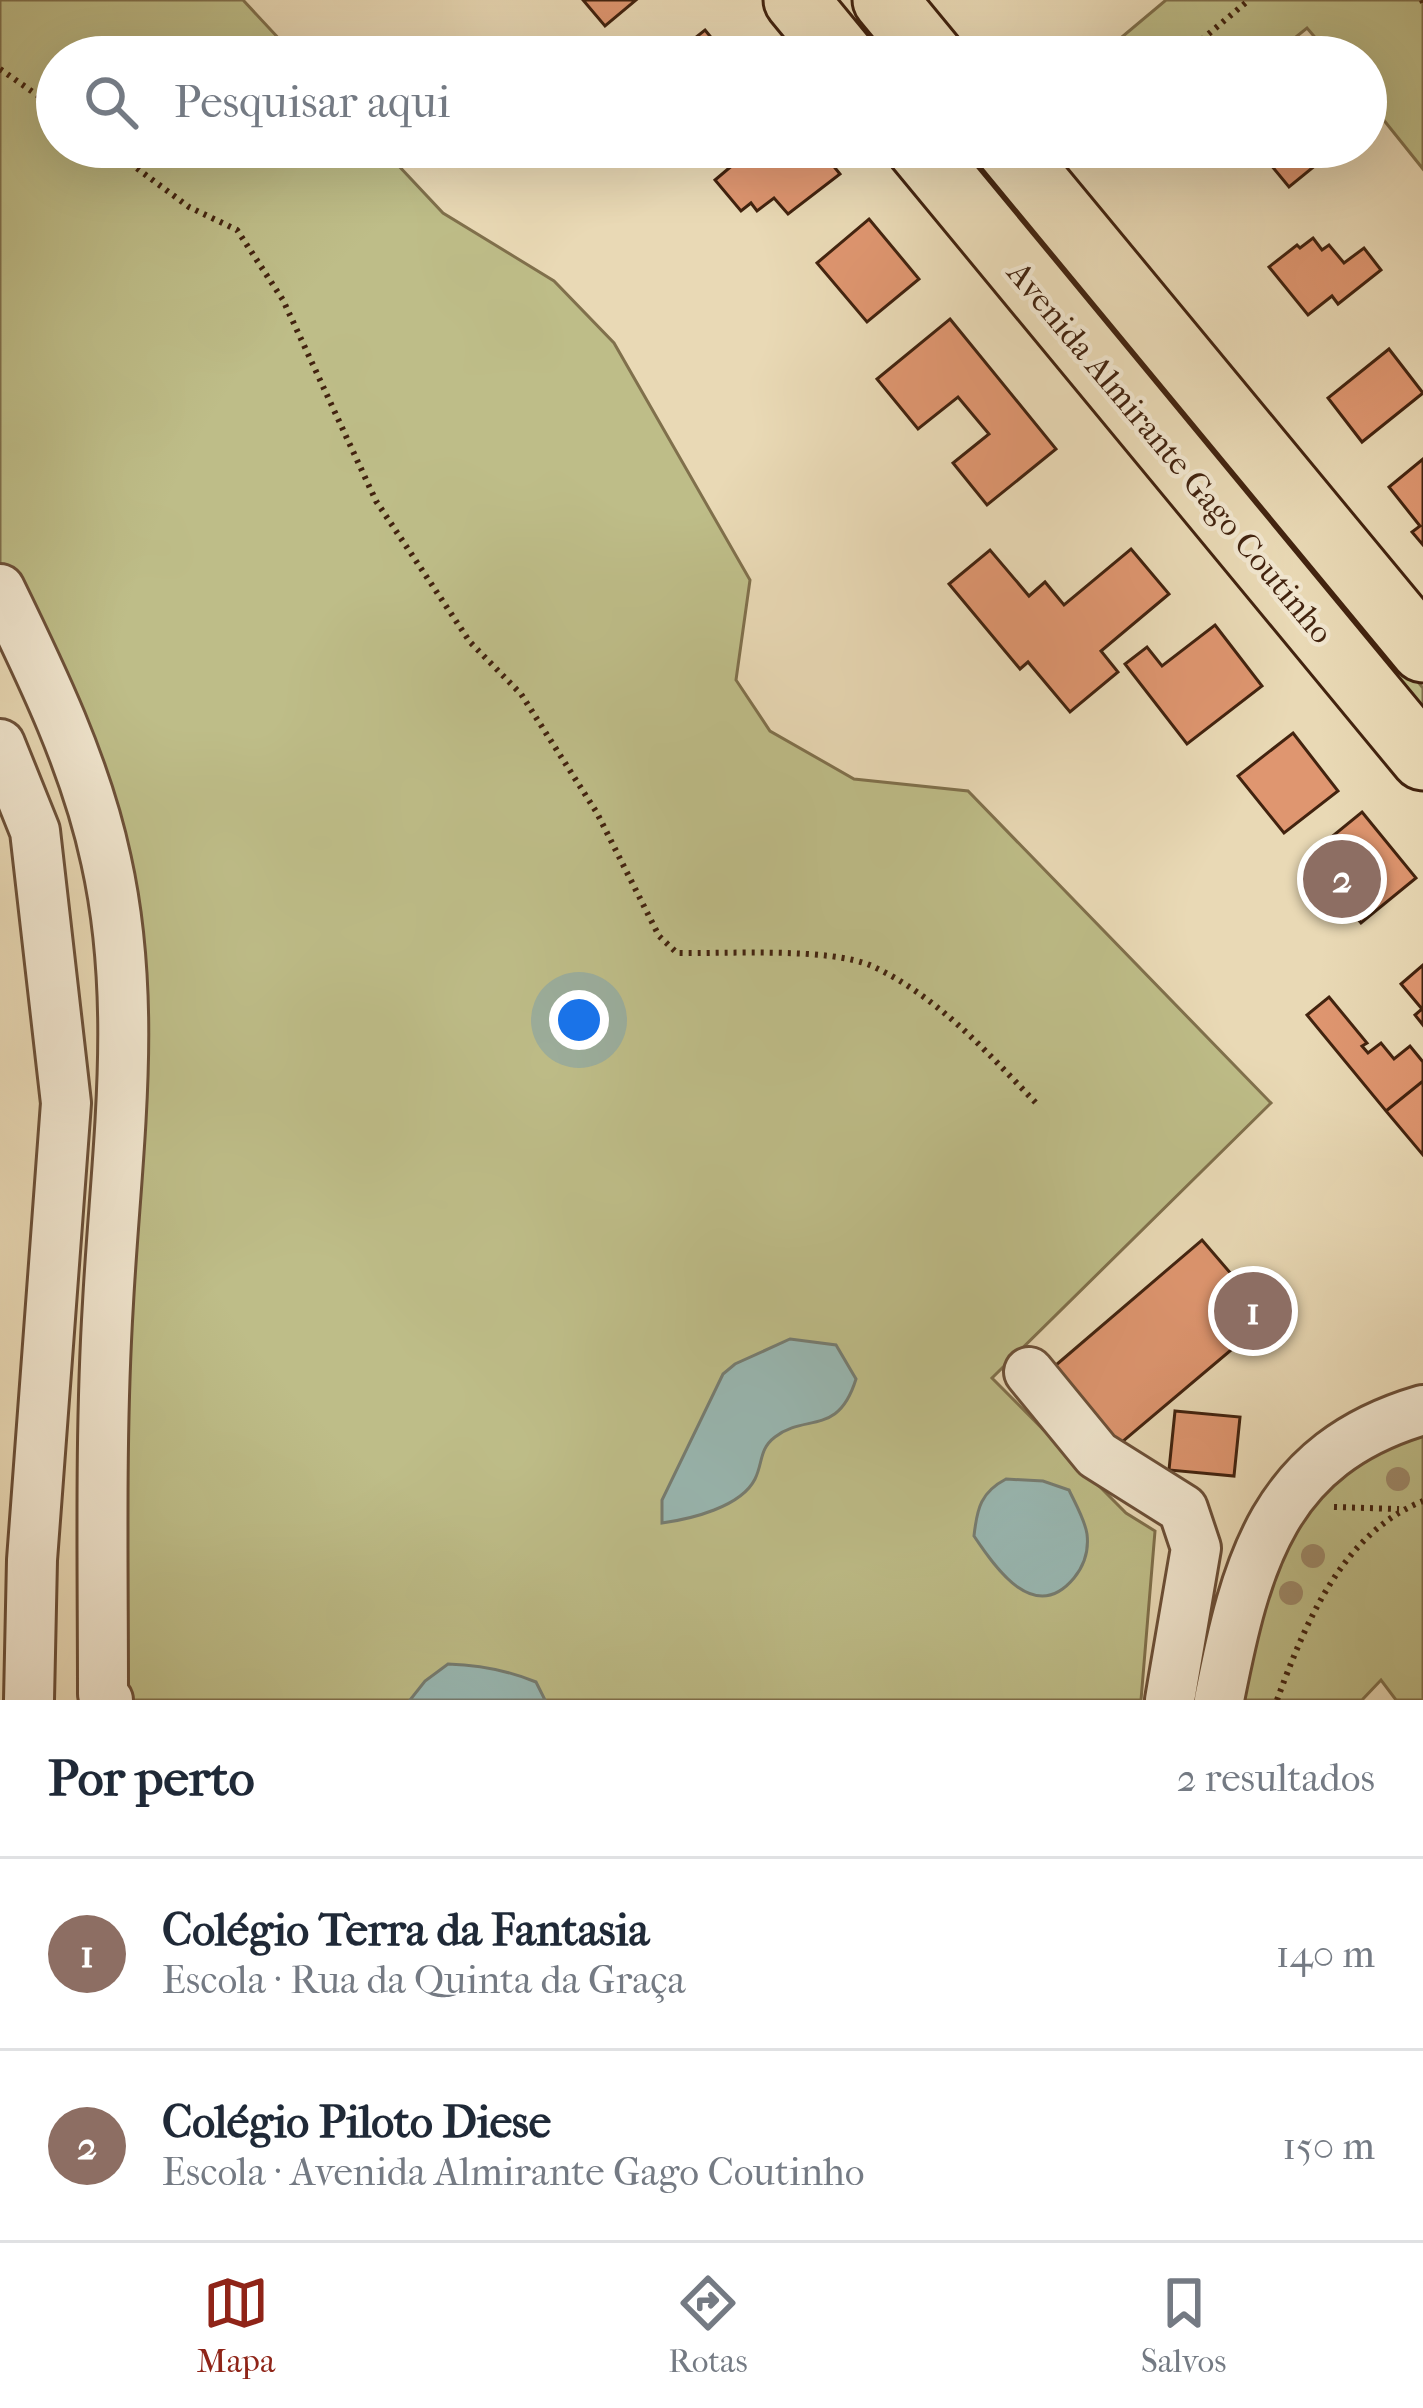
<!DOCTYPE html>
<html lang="pt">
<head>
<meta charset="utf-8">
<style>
	:root { --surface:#fff; --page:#f2f2f3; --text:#1f2937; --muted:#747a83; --line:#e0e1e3; --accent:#8f2418 }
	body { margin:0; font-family:"IM FELL French Canon",serif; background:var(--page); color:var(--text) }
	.you { position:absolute; left:579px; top:1020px; width:42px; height:42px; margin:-30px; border:9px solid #fff; border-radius:50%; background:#1a73e8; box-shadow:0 0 0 18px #1a73e833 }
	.badge { display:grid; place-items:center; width:78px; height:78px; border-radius:50%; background:var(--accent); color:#fff; font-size:39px; font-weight:700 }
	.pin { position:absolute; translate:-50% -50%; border:6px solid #fff; box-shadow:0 3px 12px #0006 }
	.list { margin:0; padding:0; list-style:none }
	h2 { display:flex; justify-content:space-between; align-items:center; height:156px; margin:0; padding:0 48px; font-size:51px }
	h2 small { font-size:39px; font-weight:400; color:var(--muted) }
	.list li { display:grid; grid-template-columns:78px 1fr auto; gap:36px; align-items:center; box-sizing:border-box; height:192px; padding:0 48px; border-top:3px solid var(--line) }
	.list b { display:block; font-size:45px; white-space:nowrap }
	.list p { margin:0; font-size:39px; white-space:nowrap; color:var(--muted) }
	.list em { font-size:39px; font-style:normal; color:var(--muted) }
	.icon { flex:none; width:66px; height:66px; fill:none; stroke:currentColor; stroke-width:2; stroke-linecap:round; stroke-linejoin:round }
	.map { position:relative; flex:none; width:1423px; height:1700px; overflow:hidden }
	.search { position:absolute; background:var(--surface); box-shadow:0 12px 48px #0002; left:36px; right:36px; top:36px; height:132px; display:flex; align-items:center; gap:30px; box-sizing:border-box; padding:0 42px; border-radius:66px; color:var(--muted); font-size:45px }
	.sheet { height:540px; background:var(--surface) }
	nav { display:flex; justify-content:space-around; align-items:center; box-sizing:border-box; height:168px; border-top:3px solid var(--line); background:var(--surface); font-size:33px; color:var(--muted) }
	nav a { display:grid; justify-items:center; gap:6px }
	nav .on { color:var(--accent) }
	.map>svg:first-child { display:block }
</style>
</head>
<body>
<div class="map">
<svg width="1423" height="1700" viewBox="0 0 1423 1700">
	<rect width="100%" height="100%" fill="#e9d9b5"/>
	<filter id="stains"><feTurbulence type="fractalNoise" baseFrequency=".00167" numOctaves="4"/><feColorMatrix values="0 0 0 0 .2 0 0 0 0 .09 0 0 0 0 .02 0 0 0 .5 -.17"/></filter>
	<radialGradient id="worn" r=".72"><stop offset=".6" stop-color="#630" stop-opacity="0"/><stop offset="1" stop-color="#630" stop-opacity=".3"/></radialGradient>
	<!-- green -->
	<path fill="#bebd88" stroke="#80704c" stroke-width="3" d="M 0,0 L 243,0 L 296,57 L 57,57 L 57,147 L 381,147 L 443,213 L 554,281 L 614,343 L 750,580 L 736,680 L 770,731 L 854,779 L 968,791 L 1271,1103 L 992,1378 L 1126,1513 L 1155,1531 L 1141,1700 L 79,1700 L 140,1062 L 121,871 L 0,565 Z
		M 1166,0 L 1423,0 L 1423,169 L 1366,98 L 1366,57 L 1332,57 L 1307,28 L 1271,57 L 1098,57 Z
		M 949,147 L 975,147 L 1423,688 L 1423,720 Z
		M 1423,1432 L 1423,1700 L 1396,1700 L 1381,1680 L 1362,1700 L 1240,1700 L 1261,1600 L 1304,1513 L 1350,1466 Z"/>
	<!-- water -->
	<path fill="#99b9b4" stroke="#767d72" stroke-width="3" d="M 790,1339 L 836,1345 L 856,1379 C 838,1437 806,1413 775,1437 C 759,1449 763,1463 755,1479 C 741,1507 691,1519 662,1523 L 662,1500 L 723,1374 L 735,1364 Z
		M 1006,1479 L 1043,1481 L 1069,1490 C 1075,1503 1085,1520 1087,1534 C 1089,1551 1084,1566 1074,1578 C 1035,1625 996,1569 974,1536 C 977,1508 981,1492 1006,1479 Z
		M 448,1664 C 480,1665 507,1670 536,1682 L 545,1700 L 410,1700 L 425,1681 Z"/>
	<!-- building -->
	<path fill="#df9670" stroke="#42230f" stroke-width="3" d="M 583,0 L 636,0 L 605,26 Z
		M 705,30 L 727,57 L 671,57 Z
		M 754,147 L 818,147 L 840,174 L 788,214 L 774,198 L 757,211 L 751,203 L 741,211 L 715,180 Z
		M 1256,147 L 1338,147 L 1289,187 Z
		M 869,219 L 919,279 L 867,322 L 817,263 Z
		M 1313,238 L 1322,250 L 1329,245 L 1344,263 L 1364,248 L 1381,270 L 1338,304 L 1332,296 L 1308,315 L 1269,267 L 1297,245 L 1300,248 Z
		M 950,319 L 1056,449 L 987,505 L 953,463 L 989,434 L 958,397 L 918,429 L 877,379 Z
		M 1389,349 L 1423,393 L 1362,442 L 1328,398 Z
		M 1423,459 L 1423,545 L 1412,532 L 1420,526 L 1389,487 Z
		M 1131,549 L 1169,594 L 1101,651 L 1118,672 L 1070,712 L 1028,662 L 1020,669 L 949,584 L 990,550 L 1029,596 L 1045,582 L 1064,605 Z
		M 1215,625 L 1262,686 L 1187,744 L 1125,664 L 1147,647 L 1162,666 Z
		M 1293,733 L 1338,791 L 1284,833 L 1238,776 Z
		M 1362,812 L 1416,878 L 1361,923 L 1307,857 Z
		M 1423,965 L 1423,1025 L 1415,1015 L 1422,1009 L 1401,984 Z
		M 1329,997 L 1367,1043 L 1362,1046 L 1368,1053 L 1381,1043 L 1394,1059 L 1410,1046 L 1423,1062 L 1423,1081 L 1386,1111 L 1307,1015 Z
		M 1423,1081 L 1423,1155 L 1386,1111 Z
		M 1202,1240 L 1269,1318 L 1115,1448 L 1049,1371 Z
		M 1175,1411 L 1240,1417 L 1234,1476 L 1169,1470 Z"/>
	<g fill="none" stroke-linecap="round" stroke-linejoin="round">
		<!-- minor casing -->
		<g stroke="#6c5038" stroke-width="54">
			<path id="minor" d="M 0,589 C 42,675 86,766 106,860 C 139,1008 116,1154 108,1303 C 100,1434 103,1564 103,1694 L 108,1700
				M 0,744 L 35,831 L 66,1103 L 32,1560 L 29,1700
				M 1029,1372 L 1097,1455 L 1183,1509 L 1196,1548 L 1170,1700
				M 1219,1700 C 1246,1563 1273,1454 1423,1410"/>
		</g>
		<!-- major casing -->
		<g stroke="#42230f" stroke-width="69">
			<path id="major" d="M 796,0 L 843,57
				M 885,0 L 932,57
				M 918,147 L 1423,758
				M 1007,147 L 1423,650"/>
		</g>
		<!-- path -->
		<path stroke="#42230f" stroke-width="6" stroke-dasharray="3 6" stroke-linecap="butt" d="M 1422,0 L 1423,3
			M 1181,57 L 1249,0
			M 0,69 L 57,109
			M 108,147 L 189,207 L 237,230 L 283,300 L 376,501 L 470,642 L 521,694 L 597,813 L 659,936 L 677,953 C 727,954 829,947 872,966 C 937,996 987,1052 1036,1103
			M 1334,1507 L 1399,1509
			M 1277,1700 C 1305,1624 1342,1533 1423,1501"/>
		<!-- minor -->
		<use href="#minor" stroke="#f1e6cf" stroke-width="48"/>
		<!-- major -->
		<use href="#major" stroke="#e9d9b5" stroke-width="63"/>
	</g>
	<!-- trees -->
	<g fill="#9e8a6a">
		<circle cx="1398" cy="1479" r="12"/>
		<circle cx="1313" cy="1556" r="12"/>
		<circle cx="1291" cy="1593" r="12"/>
	</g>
	<g text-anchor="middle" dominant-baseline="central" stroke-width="9" stroke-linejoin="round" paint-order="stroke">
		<!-- street labels -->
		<g font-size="33" fill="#42230f" stroke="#f1e6cf">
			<text transform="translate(1170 453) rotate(50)">Avenida Almirante Gago Coutinho</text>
		</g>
	</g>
	<rect width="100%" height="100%" filter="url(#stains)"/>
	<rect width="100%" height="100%" fill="url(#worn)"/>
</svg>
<div class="you"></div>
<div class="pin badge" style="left:1253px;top:1311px;background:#8d6e63">1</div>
<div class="pin badge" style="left:1342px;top:879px;background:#8d6e63">2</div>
<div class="search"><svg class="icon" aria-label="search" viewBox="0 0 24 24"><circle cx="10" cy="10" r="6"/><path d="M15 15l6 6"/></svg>Pesquisar aqui</div>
</div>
<section class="sheet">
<h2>Por perto<small>2 resultados</small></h2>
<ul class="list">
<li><span class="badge" style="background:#8d6e63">1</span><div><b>Colégio Terra da Fantasia</b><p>Escola · Rua da Quinta da Graça</p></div><em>140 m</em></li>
<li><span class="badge" style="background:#8d6e63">2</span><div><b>Colégio Piloto Diese</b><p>Escola · Avenida Almirante Gago Coutinho</p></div><em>150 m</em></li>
</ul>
</section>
<nav>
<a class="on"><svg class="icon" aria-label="map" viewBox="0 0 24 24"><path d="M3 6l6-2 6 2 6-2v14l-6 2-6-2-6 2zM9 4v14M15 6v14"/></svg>Mapa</a>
<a><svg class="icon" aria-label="directions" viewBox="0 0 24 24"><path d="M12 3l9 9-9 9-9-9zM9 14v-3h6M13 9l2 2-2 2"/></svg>Rotas</a>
<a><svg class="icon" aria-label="saved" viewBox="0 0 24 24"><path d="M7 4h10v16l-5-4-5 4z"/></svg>Salvos</a>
</nav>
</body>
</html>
